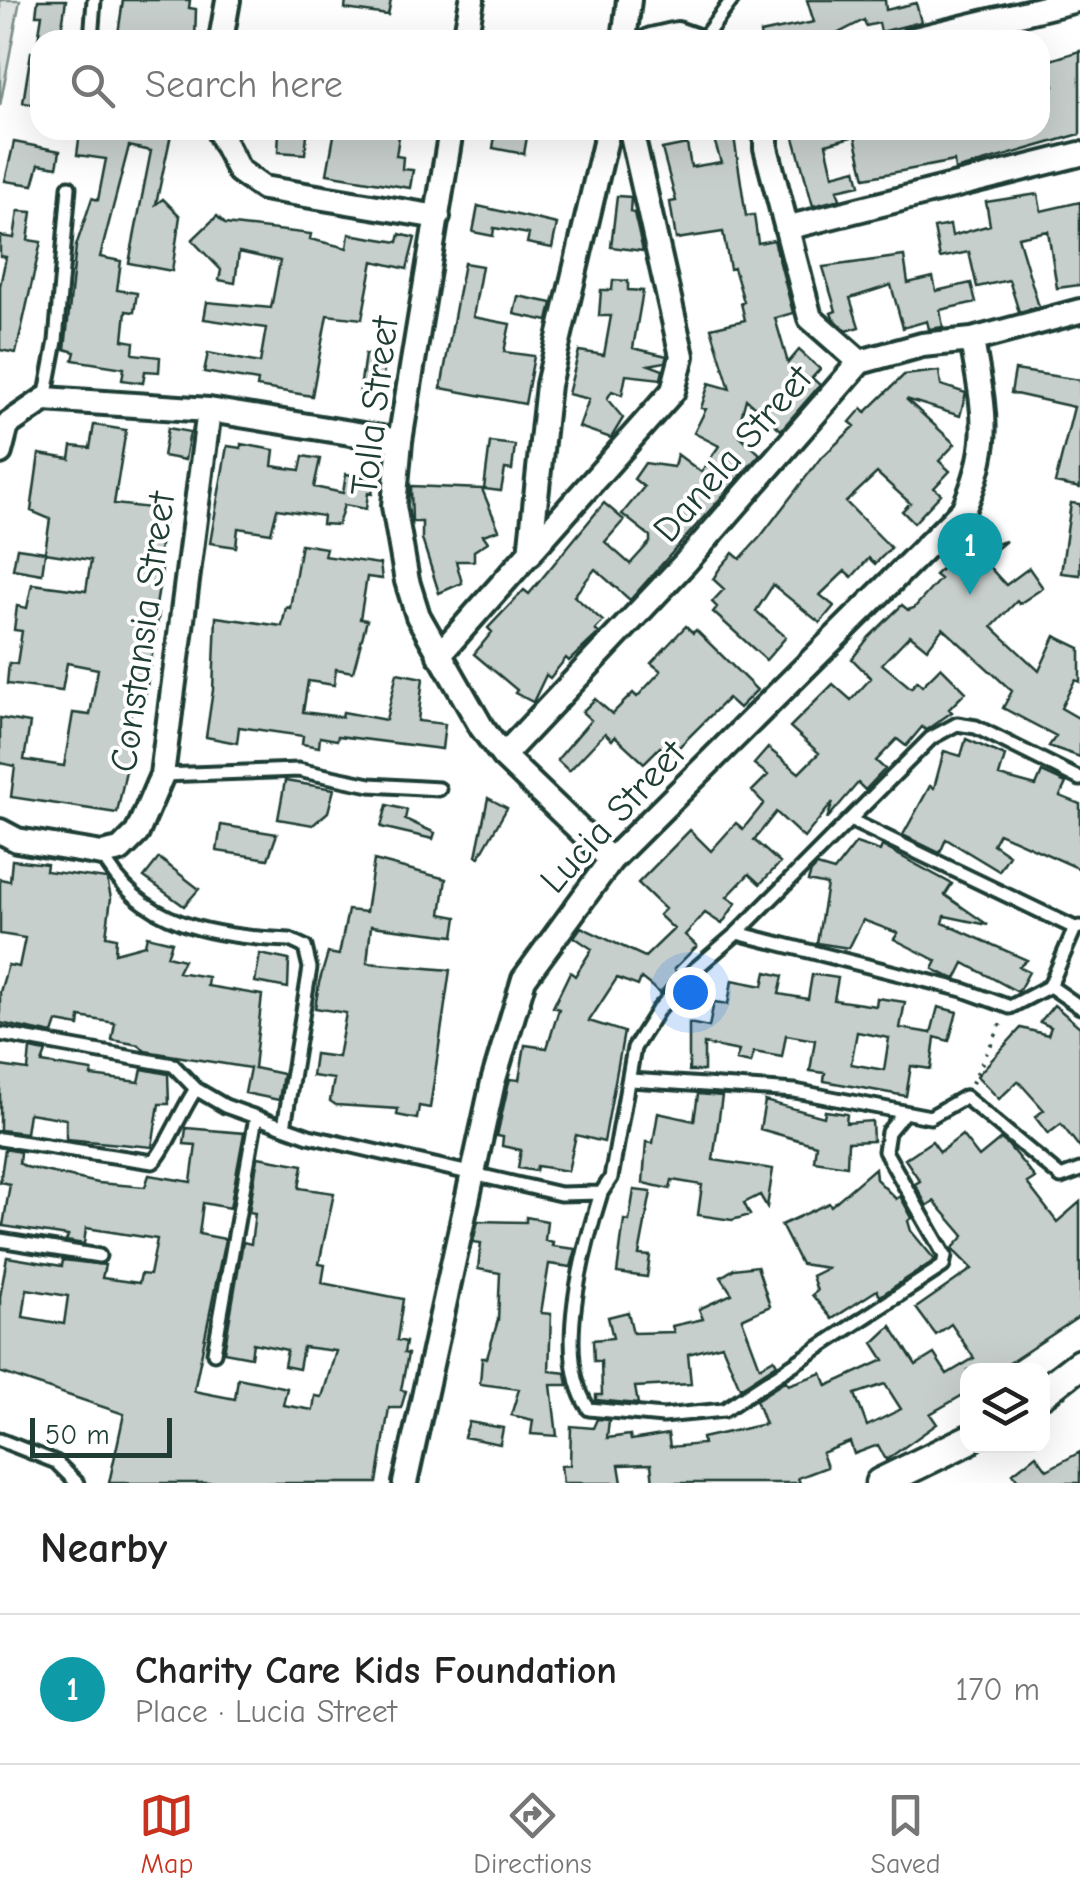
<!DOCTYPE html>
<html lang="en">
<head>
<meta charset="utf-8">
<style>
	:root { --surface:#fff; --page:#f6f6f6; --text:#222; --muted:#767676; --line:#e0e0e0; --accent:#c8321e }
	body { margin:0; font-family:"Comic Neue",sans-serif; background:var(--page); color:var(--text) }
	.controls { position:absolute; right:30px; bottom:30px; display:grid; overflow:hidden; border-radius:20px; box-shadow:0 10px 40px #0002 }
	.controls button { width:90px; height:90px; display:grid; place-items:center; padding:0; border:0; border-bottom:2px solid var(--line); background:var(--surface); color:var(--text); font:50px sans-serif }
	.scale { position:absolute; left:30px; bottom:25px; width:142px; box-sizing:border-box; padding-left:10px; border:5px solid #1f3d34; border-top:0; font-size:28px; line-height:35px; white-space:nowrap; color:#1f3d34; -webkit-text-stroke:8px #fff; paint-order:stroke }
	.you { position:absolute; left:690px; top:992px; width:35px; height:35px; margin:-25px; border:8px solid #fff; border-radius:50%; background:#1a73e8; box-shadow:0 0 0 15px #1a73e833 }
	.badge { display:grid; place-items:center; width:65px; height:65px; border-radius:50%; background:var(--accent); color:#fff; font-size:32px; font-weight:700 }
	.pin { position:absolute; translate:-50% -82px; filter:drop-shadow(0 2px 5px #0008) }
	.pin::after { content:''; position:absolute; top:52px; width:35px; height:30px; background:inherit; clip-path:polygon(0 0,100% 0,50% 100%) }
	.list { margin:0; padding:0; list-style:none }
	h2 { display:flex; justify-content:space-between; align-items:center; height:130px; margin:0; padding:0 40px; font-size:42px }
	h2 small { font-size:32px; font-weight:400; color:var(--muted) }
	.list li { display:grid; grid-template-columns:65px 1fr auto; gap:30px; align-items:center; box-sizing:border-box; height:150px; padding:0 40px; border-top:2px solid var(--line) }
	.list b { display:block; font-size:38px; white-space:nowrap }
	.list p { margin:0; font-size:32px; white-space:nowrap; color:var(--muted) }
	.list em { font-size:32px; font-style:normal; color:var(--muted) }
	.icon { flex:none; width:55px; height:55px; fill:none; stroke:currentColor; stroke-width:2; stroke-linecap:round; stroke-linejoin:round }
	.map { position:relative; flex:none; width:1080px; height:1483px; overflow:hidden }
	.search { position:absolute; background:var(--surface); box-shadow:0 10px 40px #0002; left:30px; right:30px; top:30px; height:110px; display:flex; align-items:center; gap:25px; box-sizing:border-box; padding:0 35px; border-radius:30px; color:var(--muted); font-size:38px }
	.sheet { height:280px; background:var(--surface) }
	nav { display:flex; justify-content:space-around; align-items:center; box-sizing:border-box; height:140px; border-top:2px solid var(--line); background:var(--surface); font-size:28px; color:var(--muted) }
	nav a { display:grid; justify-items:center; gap:5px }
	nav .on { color:var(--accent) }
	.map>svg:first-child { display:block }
</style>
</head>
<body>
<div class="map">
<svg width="1080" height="1483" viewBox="0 0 1080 1483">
	<rect width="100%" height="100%" fill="#fff"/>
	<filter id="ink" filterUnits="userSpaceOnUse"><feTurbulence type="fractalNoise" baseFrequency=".01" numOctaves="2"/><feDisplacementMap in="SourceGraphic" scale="20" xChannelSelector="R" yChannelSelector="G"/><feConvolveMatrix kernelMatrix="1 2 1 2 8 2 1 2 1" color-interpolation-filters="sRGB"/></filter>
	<g filter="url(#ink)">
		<!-- green -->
		<path fill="#dee3e2" stroke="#7e908b" stroke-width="2.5" d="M 0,0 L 20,0 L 0,106 Z"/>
		<!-- building -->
		<path fill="#c7cfcc" stroke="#1f3d34" stroke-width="2.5" fill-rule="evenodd" d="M 38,0 L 66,0 L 60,40 L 38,40 L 42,15 L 36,15 Z
			M 123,0 L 190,0 L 189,8 L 196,9 L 195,40 L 118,34 Z
			M 346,0 L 391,0 L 388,15 L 345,9 Z
			M 807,0 L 885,0 L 886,10 L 916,3 L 921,22 L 881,32 L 879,23 L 866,26 L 864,20 L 833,36 L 834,40 L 761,40 L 760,33 L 814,22 Z
			M 1080,51 L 1080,134 L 955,170 L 954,161 L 865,178 L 855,136 L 826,144 L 833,175 L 856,169 L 860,185 L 837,190 L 840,199 L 813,206 L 793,134 L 815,130 L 1040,130 L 1040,89 L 1054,86 L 1047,61 Z
			M 31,52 L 40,53 L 40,105 L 23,103 Z
			M 127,130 L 172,130 L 156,204 L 163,199 L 180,216 L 172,271 L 129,263 L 151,151 L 129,146 L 100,257 L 121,261 L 117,290 L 137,293 L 134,312 L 126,311 L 123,340 L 134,342 L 133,354 L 160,357 L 159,372 L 145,371 L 143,383 L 122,380 L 124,368 L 73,360 L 75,352 L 65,349 L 76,246 L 92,198 L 98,200 L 106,159 L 77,155 L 80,132 L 115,136 Z
			M 335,130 L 400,130 L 396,156 L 403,157 L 402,169 L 413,170 L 410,188 L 327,174 Z
			M 496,130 L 514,130 L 514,134 L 527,137 L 524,154 L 493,148 Z
			M 711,130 L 733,130 L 746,216 L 754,215 L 758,243 L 774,240 L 793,313 L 775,318 L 788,363 L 799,350 L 820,369 L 812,378 L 820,385 L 781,430 L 746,399 L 737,433 L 760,454 L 630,600 L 595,569 L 574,596 L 603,621 L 595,630 L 599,633 L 569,661 L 566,658 L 550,678 L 546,675 L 533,702 L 515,693 L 517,690 L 474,654 L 492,632 L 488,628 L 524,590 L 529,594 L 604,503 L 624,520 L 605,542 L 630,564 L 650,542 L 650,536 L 622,514 L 644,487 L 634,479 L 645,463 L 674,467 L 677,454 L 701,472 L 719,446 L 694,433 L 706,409 L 701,408 L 709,383 L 730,389 L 711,328 L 745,320 L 741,303 L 744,302 L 734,268 L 730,269 L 723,232 L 676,239 L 670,202 L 676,201 L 662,149 L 687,144 L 691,167 L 721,162 Z
			M 279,131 L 307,134 L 305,154 L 278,152 Z
			M 14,142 L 60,151 L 57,167 L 39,164 L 33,185 L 5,181 Z
			M 1038,194 L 1041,211 L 1080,202 L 1080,285 L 1057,288 L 1048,231 L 1018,237 L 1039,307 L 1019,312 L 1009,280 L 977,287 L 969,252 L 940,258 L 934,228 L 950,225 L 952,236 L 990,225 L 986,202 Z
			M 617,196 L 631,197 L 630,212 L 634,213 L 643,251 L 611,247 Z
			M 478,206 L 557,224 L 552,248 L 527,243 L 529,234 L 494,228 L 493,236 L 473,232 Z
			M 18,211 L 32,212 L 28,240 L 41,242 L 16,353 L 0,350 L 0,286 L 6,257 L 0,256 L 0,236 L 14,238 Z
			M 217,216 L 225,224 L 311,234 L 310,239 L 347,248 L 349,234 L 398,242 L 400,234 L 415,238 L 407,269 L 373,261 L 362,319 L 327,315 L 312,396 L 257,387 L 258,381 L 204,372 L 208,353 L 260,363 L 266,328 L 204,319 L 207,302 L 271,308 L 280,261 L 239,252 L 235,283 L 219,280 L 221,270 L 192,240 Z
			M 904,256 L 908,283 L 933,277 L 936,291 L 971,283 L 976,302 L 940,310 L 943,327 L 929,329 L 927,321 L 903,328 L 891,285 L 850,298 L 859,327 L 847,331 L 833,318 L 831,313 L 836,311 L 823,267 Z
			M 464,263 L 482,266 L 473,317 L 510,324 L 504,352 L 534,356 L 525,404 L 441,388 Z
			M 613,280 L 628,281 L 628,290 L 643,291 L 633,348 L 667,356 L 665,362 L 649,365 L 663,370 L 661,379 L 626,375 L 622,395 L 612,391 L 607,399 L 623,418 L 611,438 L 579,427 L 589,399 L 568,394 L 579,351 L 604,355 L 611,316 L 599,316 L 601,290 L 612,290 Z
			M 518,296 L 552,303 L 548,321 L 514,314 Z
			M 365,354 L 386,358 L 379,400 L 359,396 Z
			M 1015,370 L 1080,380 L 1080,488 L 1055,483 L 1074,407 L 1011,393 Z
			M 939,371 L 941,385 L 966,393 L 960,416 L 906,399 L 955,444 L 939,461 L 950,471 L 934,488 L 941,494 L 914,523 L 902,511 L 910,503 L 877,473 L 846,502 L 891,548 L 875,564 L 869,558 L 852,577 L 845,571 L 820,595 L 834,606 L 820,623 L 773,585 L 756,611 L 786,637 L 766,660 L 713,612 L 717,607 L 712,602 L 724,589 L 713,579 L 720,568 L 733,553 L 740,559 L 761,536 L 819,460 L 855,426 L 850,422 L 862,408 L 866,412 L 904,375 Z
			M 94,425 L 126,430 L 114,504 L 151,508 L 149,521 L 164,523 L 156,568 L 162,569 L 155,612 L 159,613 L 144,704 L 133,702 L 127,735 L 133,737 L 117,813 L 11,797 L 15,766 L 0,763 L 0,718 L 30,723 L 24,760 L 64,766 L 73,713 L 90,715 L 98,669 L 67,663 L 62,691 L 7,684 L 9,663 L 17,664 L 22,631 L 14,630 L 17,606 L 27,608 L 32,584 L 86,591 L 91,560 L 45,553 L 42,574 L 13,569 L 17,548 L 45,552 L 50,519 L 31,511 L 39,454 L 70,459 L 72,446 L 90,448 Z
			M 168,428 L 190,432 L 185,460 L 163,456 Z
			M 490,442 L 515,445 L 512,470 L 505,469 L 501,491 L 484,489 Z
			M 241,444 L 274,450 L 272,466 L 300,470 L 303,456 L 320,459 L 314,487 L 343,493 L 346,474 L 375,479 L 372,494 L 368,493 L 366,509 L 344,505 L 338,525 L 322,524 L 323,516 L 277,509 L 271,533 L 238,528 L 236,547 L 210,543 L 227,446 L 241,448 Z
			M 411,486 L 482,489 L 499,530 L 483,535 L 488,542 L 474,551 L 474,561 L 456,561 L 462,583 L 439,593 L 422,539 L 422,522 L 412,522 Z
			M 1071,503 L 1080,504 L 1080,575 L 1061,573 Z
			M 1006,541 L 983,560 L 1006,585 L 1029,568 L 1043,588 L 1019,604 L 1017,601 L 992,627 L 1039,671 L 1055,636 L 1080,648 L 1080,682 L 1075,680 L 1061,708 L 1080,719 L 1080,757 L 1049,746 L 1056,736 L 1003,708 L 1012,691 L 943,628 L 927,649 L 910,635 L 882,664 L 911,688 L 917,681 L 922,686 L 941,667 L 966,692 L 949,709 L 952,712 L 926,730 L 922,727 L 906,746 L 897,739 L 876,761 L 885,769 L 865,790 L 858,783 L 827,819 L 833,802 L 804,838 L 776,812 L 754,840 L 780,863 L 760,884 L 749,874 L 727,897 L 736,903 L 722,924 L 705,913 L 685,935 L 697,946 L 674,969 L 677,972 L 660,993 L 641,978 L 638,986 L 617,978 L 589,1021 L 624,1032 L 604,1142 L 576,1135 L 568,1171 L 537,1166 L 536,1171 L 518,1168 L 521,1150 L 502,1146 L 503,1137 L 497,1136 L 508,1086 L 510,1079 L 519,1080 L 525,1045 L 547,1048 L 559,1009 L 553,1007 L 570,972 L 575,976 L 592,949 L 574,937 L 581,927 L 645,957 L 674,929 L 659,915 L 665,909 L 638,883 L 690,830 L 711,851 L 736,823 L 743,829 L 764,803 L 752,791 L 768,775 L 754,764 L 768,748 L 799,773 L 819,753 L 790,727 L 833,684 L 851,700 L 871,678 L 852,659 L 869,637 L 902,605 L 908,610 L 914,608 L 940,579 L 935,575 L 956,555 Z
			M 301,544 L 326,548 L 324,556 L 380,564 L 382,579 L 367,577 L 360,619 L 367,620 L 353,672 L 336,669 L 334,685 L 308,681 L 303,712 L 342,717 L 343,712 L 386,720 L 397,673 L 423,678 L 418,721 L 445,724 L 442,749 L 338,736 L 337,740 L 320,737 L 319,747 L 302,744 L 303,736 L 239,727 L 237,743 L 206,737 L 213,690 L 216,617 L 282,626 L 286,607 L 290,608 Z
			M 686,626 L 693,633 L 696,630 L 757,690 L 739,708 L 728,698 L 670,756 L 660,747 L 644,763 L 615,736 L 612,740 L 605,733 L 569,771 L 557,760 L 591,720 L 582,712 L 595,699 L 612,714 L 633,693 L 637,697 L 661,671 L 651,663 Z
			M 966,739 L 1005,756 L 999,776 L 1036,786 L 1042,772 L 1066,783 L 1060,796 L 1080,804 L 1080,869 L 999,833 L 993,844 L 1009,855 L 999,871 L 946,839 L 940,853 L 903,835 L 930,786 L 934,788 L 944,751 L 961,756 Z
			M 285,781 L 334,789 L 328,812 L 313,825 L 278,819 Z
			M 488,798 L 507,808 L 479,857 L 476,856 Z
			M 387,805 L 407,810 L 405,819 L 435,833 L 433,839 L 381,827 Z
			M 221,825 L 277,834 L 268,859 L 217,851 Z
			M 856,843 L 880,851 L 882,846 L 952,884 L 945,895 L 988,925 L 945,916 L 943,923 L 1027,960 L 1019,967 L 1029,972 L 1018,992 L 964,963 L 956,979 L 947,976 L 933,969 L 937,961 L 894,939 L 898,933 L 863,920 L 849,948 L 817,943 L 827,885 L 808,881 L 811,872 L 817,866 L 834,871 Z
			M 159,858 L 199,889 L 184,906 L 144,877 Z
			M 12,860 L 47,864 L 46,871 L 107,879 L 111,898 L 106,936 L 116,938 L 115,953 L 145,945 L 147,936 L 172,942 L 167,956 L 184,960 L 178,972 L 208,977 L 207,986 L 262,995 L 254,1068 L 283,1074 L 279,1100 L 245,1093 L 250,1068 L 145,1051 L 139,1045 L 112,1040 L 115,1023 L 80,1017 L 79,1026 L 57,1022 L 53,1034 L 0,1023 L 0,992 L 8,965 L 19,967 L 25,938 L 0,934 L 0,879 L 10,881 Z
			M 374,860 L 446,879 L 441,914 L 457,917 L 454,936 L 371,926 L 367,963 L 450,970 L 430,1108 L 419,1106 L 417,1119 L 397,1115 L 398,1109 L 336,1105 L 330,1101 L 334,1079 L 312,1076 L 315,1054 L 338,1057 L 346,1013 L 315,1008 L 319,983 L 328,953 L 339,955 L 348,910 L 366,912 Z
			M 260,954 L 289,960 L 288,988 L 255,982 Z
			M 766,972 L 783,976 L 779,994 L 808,999 L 812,975 L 818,975 L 838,978 L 834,1000 L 876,1006 L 877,998 L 905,1002 L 900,1028 L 931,1033 L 938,1007 L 957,1012 L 949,1041 L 935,1037 L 931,1069 L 911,1066 L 906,1096 L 824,1081 L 825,1073 L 810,1071 L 815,1040 L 786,1035 L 782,1057 L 754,1052 L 751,1063 L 736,1060 L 739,1051 L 704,1044 L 704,1071 L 689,1071 L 689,1023 L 709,1027 L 714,1002 L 728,1004 L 732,980 L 763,986 ZM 857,1032 L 889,1038 L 884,1070 L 851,1064 Z
			M 1054,1005 L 1080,1027 L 1080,1148 L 1061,1124 L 1048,1134 L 1035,1117 L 1044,1110 L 1018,1081 L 999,1099 L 977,1076 L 1021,1028 L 1048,1035 L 1051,1027 L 1040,1022 Z
			M 30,1049 L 46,1052 L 42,1063 L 92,1071 L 91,1076 L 139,1082 L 142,1069 L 168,1074 L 169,1104 L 159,1104 L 152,1147 L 66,1139 L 66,1119 L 29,1113 L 26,1133 L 0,1130 L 0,1066 L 28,1070 Z
			M 698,1094 L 722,1096 L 713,1160 L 773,1169 L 767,1207 L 760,1195 L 744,1203 L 750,1215 L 732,1220 L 698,1215 L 702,1185 L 672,1180 L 670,1189 L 643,1183 L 646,1142 L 653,1143 L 658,1113 L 694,1121 Z
			M 765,1101 L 824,1117 L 825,1111 L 847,1114 L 846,1123 L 872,1121 L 873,1141 L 848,1142 L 847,1166 L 814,1161 L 816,1145 L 760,1129 Z
			M 186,1128 L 244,1133 L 230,1208 L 203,1203 L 199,1234 L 225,1239 L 194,1391 L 235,1399 L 238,1378 L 287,1388 L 283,1405 L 313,1410 L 315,1396 L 322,1397 L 336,1351 L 303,1347 L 299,1369 L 284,1366 L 287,1350 L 253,1343 L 251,1357 L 224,1352 L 243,1242 L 251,1244 L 255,1213 L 249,1212 L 258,1157 L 303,1165 L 299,1188 L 334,1193 L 319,1264 L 325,1265 L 322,1283 L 403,1299 L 397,1340 L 406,1342 L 404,1353 L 408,1354 L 401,1390 L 406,1391 L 401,1408 L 389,1408 L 377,1483 L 109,1483 L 124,1414 L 0,1372 L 0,1297 L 7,1257 L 62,1266 L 63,1260 L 105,1265 L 102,1278 L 139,1283 L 141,1274 L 150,1275 L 157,1239 L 86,1228 L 84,1244 L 66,1241 L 68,1236 L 3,1226 L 10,1184 L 0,1182 L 5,1149 L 20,1152 L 19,1163 L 26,1167 L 98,1183 L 145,1187 L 149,1175 L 191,1182 L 196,1145 L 184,1144 ZM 27,1289 L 68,1296 L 64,1324 L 23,1317 Z
			M 962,1135 L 979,1157 L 1001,1139 L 1008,1145 L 1035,1178 L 1027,1183 L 1057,1222 L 1080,1202 L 1080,1316 L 999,1370 L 968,1370 L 968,1392 L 930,1414 L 937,1424 L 886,1460 L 878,1445 L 854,1454 L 850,1442 L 822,1453 L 827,1467 L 798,1478 L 800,1483 L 653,1483 L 651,1464 L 619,1465 L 622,1483 L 563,1483 L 561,1466 L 570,1465 L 571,1426 L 593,1428 L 597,1419 L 609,1420 L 607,1438 L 630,1435 L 631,1440 L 668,1434 L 670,1447 L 703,1444 L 702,1438 L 765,1424 L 756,1400 L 786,1381 L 788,1385 L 822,1373 L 827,1386 L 884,1360 L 873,1343 L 891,1326 L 916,1365 L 934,1354 L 947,1374 L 974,1358 L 951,1324 L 936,1335 L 916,1308 L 972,1269 L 952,1249 L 964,1236 L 934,1201 L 927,1206 L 915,1184 L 920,1181 L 905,1159 L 932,1141 L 940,1152 ZM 885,1384 L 901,1409 L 867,1426 L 855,1394 Z
			M 875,1168 L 876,1179 L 896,1199 L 900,1196 L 912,1218 L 908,1221 L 911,1231 L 935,1260 L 880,1296 L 877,1290 L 832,1319 L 812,1295 L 817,1291 L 812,1276 L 828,1268 L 801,1264 L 781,1225 L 829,1203 L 831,1206 Z
			M 634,1190 L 651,1192 L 639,1255 L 650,1256 L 647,1277 L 617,1273 L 624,1220 L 629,1221 Z
			M 526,1217 L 547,1221 L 545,1240 L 553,1242 L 552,1246 L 576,1249 L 571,1267 L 549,1264 L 541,1313 L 551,1314 L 549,1371 L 566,1373 L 568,1385 L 551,1385 L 557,1436 L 531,1434 L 533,1420 L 511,1415 L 519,1389 L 480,1384 L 482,1358 L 487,1358 L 498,1320 L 500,1273 L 478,1269 L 481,1243 L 473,1242 L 478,1221 L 526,1222 Z
			M 757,1266 L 770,1306 L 742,1319 L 760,1367 L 774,1359 L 777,1364 L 740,1388 L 722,1345 L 688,1354 L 691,1384 L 635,1387 L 638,1404 L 596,1400 L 596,1395 L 602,1395 L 601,1361 L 594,1361 L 593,1340 L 613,1338 L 608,1317 L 628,1312 L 633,1333 L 674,1332 L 672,1326 L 703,1319 L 699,1309 L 732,1294 L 721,1277 L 734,1269 Z
			M 469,1422 L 503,1428 L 500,1444 L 464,1437 Z
			M 1080,1452 L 1080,1483 L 1020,1483 L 1013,1473 L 1036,1455 L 1047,1470 Z"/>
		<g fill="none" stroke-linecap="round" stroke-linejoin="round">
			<!-- service casing -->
			<g stroke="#1f3d34" stroke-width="19">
				<path id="service" d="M 91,40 L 94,0
					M 702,40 L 732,0
					M 45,399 L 56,341 L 69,187
					M 162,775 L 298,770 L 370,785 L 439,789
					M 852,821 L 1075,928
					M 102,854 C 139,926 215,937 290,940 L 305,947 L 310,968 L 284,1127
					M 737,933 L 963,990 L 1010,1007 L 1050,986 L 1075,928 L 1080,927
					M 1050,986 L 1080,1007
					M 0,1034 L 173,1065 L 196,1089 L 225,1106 L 309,1136 L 560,1194 L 601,1193 L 611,1178 L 634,1048 L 658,1010 L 693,971 L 737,933 L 931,738 L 957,724 L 976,727 L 1080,779
					M 631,1080 L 795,1091 L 930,1117 L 965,1097 L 1061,1177 L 1080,1170
					M 0,1139 L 153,1162 C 164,1153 183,1107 196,1089
					M 601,1193 C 583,1250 553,1358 589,1409 L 663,1416 L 724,1410 L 943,1266 L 945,1256 L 885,1151 L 888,1132 L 902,1115
					M 0,1240 L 99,1256
					M 214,1353 L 256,1117
					M 0,1440 L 56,1462 L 77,1483"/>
			</g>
			<!-- minor casing -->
			<g stroke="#1f3d34" stroke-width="30">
				<path id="minor" d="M 221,40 L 228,0
					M 465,40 L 472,0
					M 624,40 L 629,0
					M 651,40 L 677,34 L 694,40
					M 911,40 L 1077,0
					M 218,130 L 239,171 L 263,188 L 438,217
					M 451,130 L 400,441 L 394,506 L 407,581 L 418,616 L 482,728 L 503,756 L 611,860
					M 766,130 L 766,148 L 810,318 L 860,362
					M 790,227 L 1080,154
					M 209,410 L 400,441
					M 0,452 L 7,425 L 45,399 L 209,410 L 162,775 L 137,833 L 120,850 L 102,854 L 17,840 L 0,831
					M 530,554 L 548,385 L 608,130
					M 439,655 L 673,391 L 682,356 L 631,130
					M 503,756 L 686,562 L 860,362 L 922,345 L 972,340 L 1080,311
					M 405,1483 L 493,1082 L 524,979 L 611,860 L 963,510 C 994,441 984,413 972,340"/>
			</g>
			<!-- tertiary casing -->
			<g stroke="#1f3d34" stroke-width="35">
				<path id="tertiary" d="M 1042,1393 L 1080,1364
					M 880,1483 L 968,1440"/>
			</g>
			<!-- path -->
			<path stroke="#1f3d34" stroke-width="4" stroke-dasharray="2.5 8" stroke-linecap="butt" d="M 972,1083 L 1003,1020"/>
			<!-- service -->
			<use href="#service" stroke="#fff" stroke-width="11"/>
			<!-- minor -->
			<use href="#minor" stroke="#fff" stroke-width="22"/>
			<!-- tertiary -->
			<use href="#tertiary" stroke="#fff" stroke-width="28"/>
		</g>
	</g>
	<g text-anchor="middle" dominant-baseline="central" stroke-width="8" stroke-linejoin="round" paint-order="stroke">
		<!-- street labels -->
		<g font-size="38" fill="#1f3d34" stroke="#fff">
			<text transform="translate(375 406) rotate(-83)">Tolla Street</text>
			<text transform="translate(733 454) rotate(-49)">Danela Street</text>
			<text transform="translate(143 632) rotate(-82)">Constansia Street</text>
			<text transform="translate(613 817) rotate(-47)">Lucia Street</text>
		</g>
	</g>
</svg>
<div class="controls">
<button><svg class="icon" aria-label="layers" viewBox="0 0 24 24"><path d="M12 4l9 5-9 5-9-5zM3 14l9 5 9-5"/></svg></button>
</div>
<div class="scale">50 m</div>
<div class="you"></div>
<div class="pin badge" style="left:970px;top:595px;background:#0f9aa8">1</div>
<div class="search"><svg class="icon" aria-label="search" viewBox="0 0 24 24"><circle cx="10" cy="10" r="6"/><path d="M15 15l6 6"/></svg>Search here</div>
</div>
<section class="sheet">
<h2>Nearby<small></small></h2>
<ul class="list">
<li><span class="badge" style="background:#0f9aa8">1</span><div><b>Charity Care Kids Foundation</b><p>Place · Lucia Street</p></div><em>170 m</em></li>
</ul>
</section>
<nav>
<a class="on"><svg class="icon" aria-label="map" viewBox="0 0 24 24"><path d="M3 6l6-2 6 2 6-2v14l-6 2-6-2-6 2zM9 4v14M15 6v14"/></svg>Map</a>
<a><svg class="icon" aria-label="directions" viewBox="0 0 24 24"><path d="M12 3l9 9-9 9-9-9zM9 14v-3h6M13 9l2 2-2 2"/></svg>Directions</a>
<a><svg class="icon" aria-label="saved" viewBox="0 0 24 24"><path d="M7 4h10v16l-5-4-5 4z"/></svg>Saved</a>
</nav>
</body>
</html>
